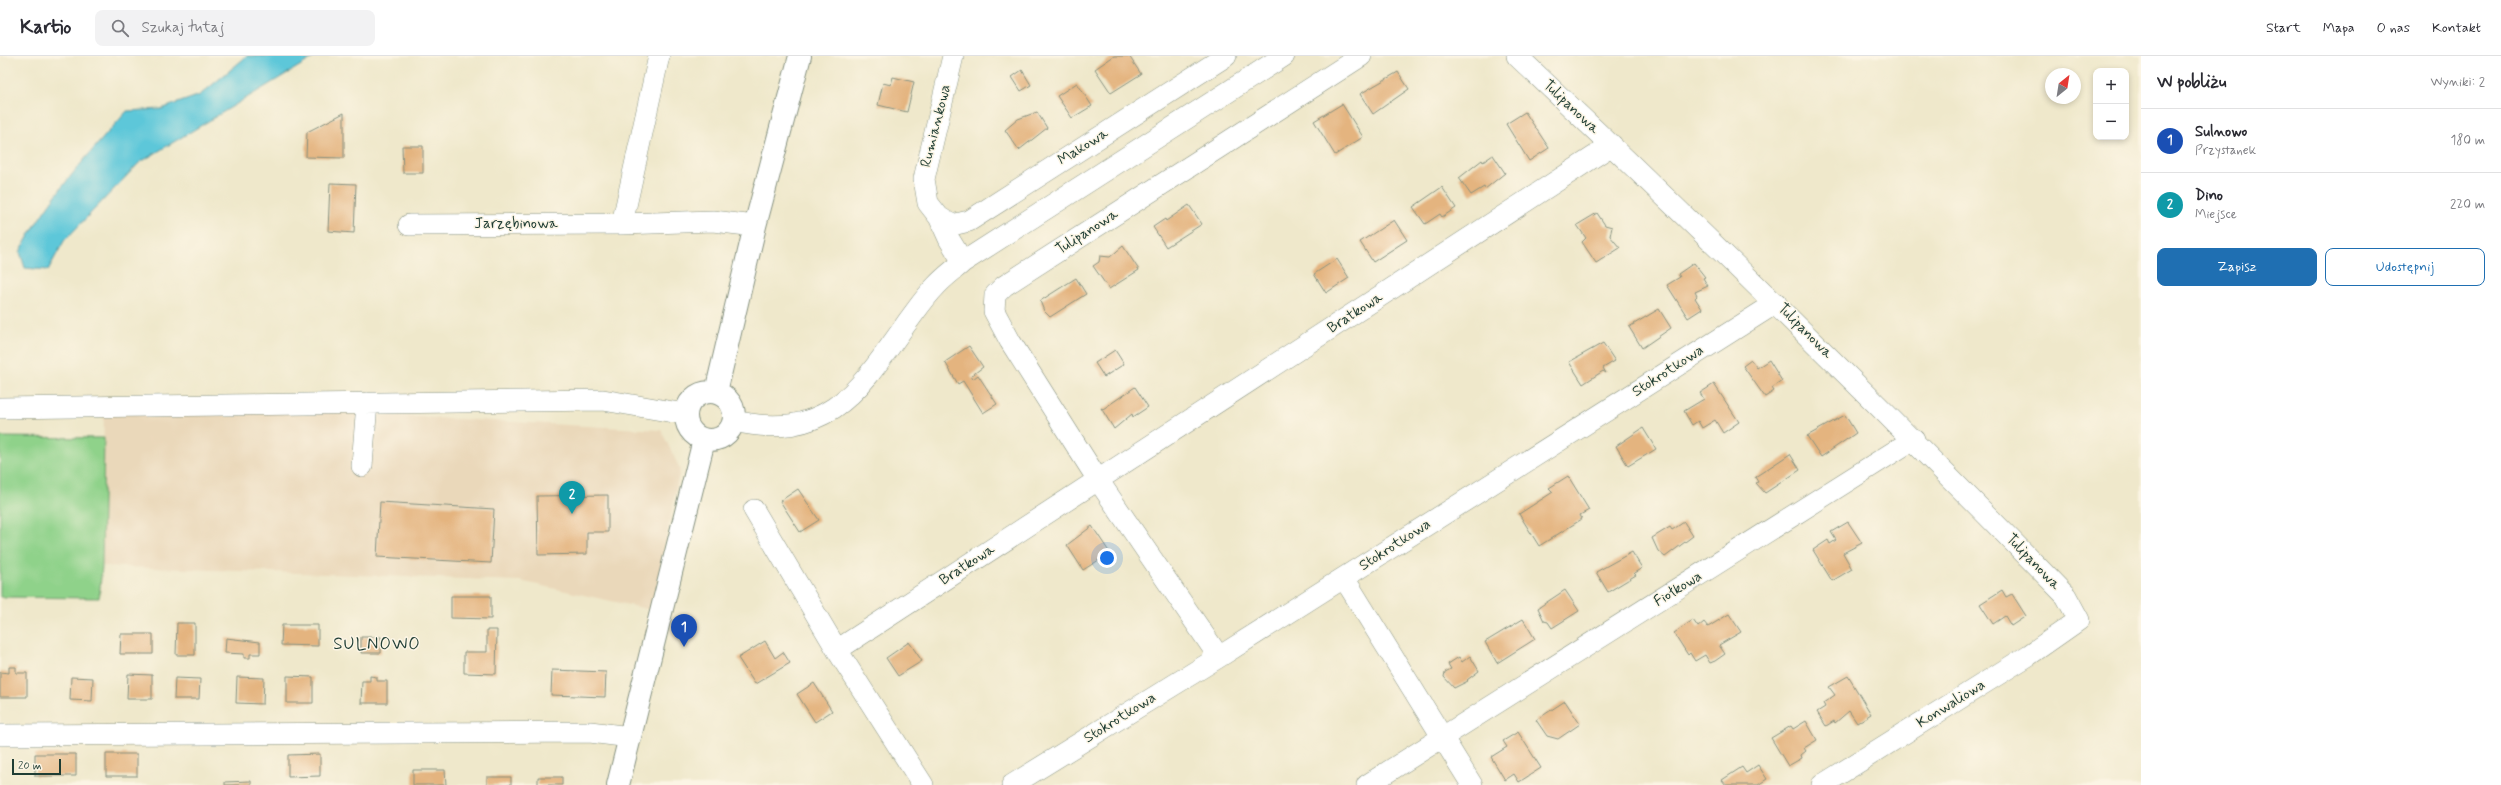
<!DOCTYPE html>
<html lang="pl">
<head>
<meta charset="utf-8">
<style>
	:root { --surface:#fff; --page:#f2f2f3; --text:#2b2b33; --muted:#7c7c81; --line:#e1e1e2; --accent:#1f6fb2 }
	body { margin:0; font-family:Mynerve,sans-serif; background:var(--page); color:var(--text) }
	.controls { position:absolute; right:12px; top:12px; display:grid; overflow:hidden; border-radius:8px; box-shadow:0 2px 6px #0003 }
	.controls button { width:36px; height:36px; display:grid; place-items:center; padding:0; border:0; border-bottom:1px solid var(--line); background:var(--surface); color:var(--text); font:20px sans-serif }
	.compass { position:absolute; left:2045px; top:12px; width:36px; height:36px; border-radius:50%; background:var(--surface); box-shadow:0 2px 6px #0003; rotate:30deg }
	.scale { position:absolute; left:12px; bottom:10px; width:49px; box-sizing:border-box; padding-left:4px; border:2px solid #1f3d34; border-top:0; font-size:11px; line-height:14px; white-space:nowrap; color:#1f3d34; -webkit-text-stroke:3px #fcf5e5; paint-order:stroke }
	.you { position:absolute; left:1107px; top:502px; width:14px; height:14px; margin:-10px; border:3px solid #fff; border-radius:50%; background:#1a73e8; box-shadow:0 0 0 6px #1a73e833 }
	.badge { display:grid; place-items:center; width:26px; height:26px; border-radius:50%; background:var(--accent); color:#fff; font-size:13px; font-weight:700 }
	.pin { position:absolute; translate:-50% -33px; filter:drop-shadow(0 1px 2px #0008) }
	.pin::after { content:''; position:absolute; top:21px; width:14px; height:12px; background:inherit; clip-path:polygon(0 0,100% 0,50% 100%) }
	.list { margin:0; padding:0; list-style:none }
	h2 { display:flex; justify-content:space-between; align-items:center; height:52px; margin:0; padding:0 16px; font-size:17px }
	h2 small { font-size:13px; font-weight:400; color:var(--muted) }
	.list li { display:grid; grid-template-columns:26px 1fr auto; gap:12px; align-items:center; box-sizing:border-box; height:64px; padding:0 16px; border-top:1px solid var(--line) }
	.list b { display:block; font-size:15px; white-space:nowrap }
	.list p { margin:0; font-size:13px; white-space:nowrap; color:var(--muted) }
	.list em { font-size:13px; font-style:normal; color:var(--muted) }
	.actions { display:flex; gap:8px; padding:12px 16px }
	.actions a { flex:1; padding:9px 0; border:1px solid var(--accent); border-radius:8px; text-align:center; font-size:14px; color:var(--accent) }
	.actions .main { background:var(--accent); color:#fff }
	.icon { flex:none; width:22px; height:22px; fill:none; stroke:currentColor; stroke-width:2; stroke-linecap:round; stroke-linejoin:round }
	.map { position:relative; flex:none; width:2141px; height:729px; overflow:hidden }
	header { display:flex; align-items:center; gap:24px; box-sizing:border-box; height:56px; padding:0 20px; background:var(--surface); border-bottom:1px solid var(--line) }
	header strong { font-size:19px }
	nav { display:flex; gap:22px; margin-inline-start:auto; font-size:14px }
	.search { width:280px; height:36px; background:var(--page); display:flex; align-items:center; gap:10px; box-sizing:border-box; padding:0 14px; border-radius:8px; color:var(--muted); font-size:15px }
	main { display:flex }
	aside { flex:1; background:var(--surface) }
	.map>svg:first-child { display:block }
</style>
</head>
<body>
<header>
<strong>Kartio</strong>
<div class="search"><svg class="icon" aria-label="search" viewBox="0 0 24 24"><circle cx="10" cy="10" r="6"/><path d="M15 15l6 6"/></svg>Szukaj tutaj</div>
<nav><a>Start</a><a>Mapa</a><a>O nas</a><a>Kontakt</a></nav>
</header>
<main>
<div class="map">
<svg width="2141" height="729" viewBox="0 0 2141 729">
	<rect width="100%" height="100%" fill="#fcf5e5"/>
	<filter id="ink" filterUnits="userSpaceOnUse"><feTurbulence type="fractalNoise" baseFrequency=".025" numOctaves="2"/><feDisplacementMap in="SourceGraphic" scale="8" xChannelSelector="R" yChannelSelector="G"/><feConvolveMatrix kernelMatrix="1 2 1 2 8 2 1 2 1" color-interpolation-filters="sRGB"/></filter>
	<filter id="wash" filterUnits="userSpaceOnUse"><feTurbulence type="fractalNoise" baseFrequency=".012" numOctaves="4" result="noise"/><feDisplacementMap in="SourceGraphic" scale="16" xChannelSelector="R" yChannelSelector="G"/><feGaussianBlur stdDeviation="0.9" result="paint"/><feColorMatrix in="noise" values="0 0 0 0 0 0 0 0 0 0 0 0 0 0 0 0 0 1.4 0 .05"/><feComposite in="paint" operator="in"/></filter>
	<g filter="url(#wash)">
		<rect width="100%" height="100%" fill="#efe8cb"/>
		<!-- built -->
		<path fill="#ead8ba" d="M 104,344 L 661,374 L 680,413 L 652,554 L 520,525 L 102,510 Z"/>
		<!-- green -->
		<path fill="#8fd28a" stroke="#57885f" d="M 0,381 L 104,382 L 102,510 L 99,542 L 0,541 Z"/>
		<!-- water -->
		<path fill="#5dc7d9" stroke="#3e8286" d="M 247,0 L 316,0 L 139,107 L 64,185 L 48,214 L 25,212 L 20,196 C 47,143 88,99 127,55 L 161,53 L 200,39 Z"/>
		<g id="blocks">
			<!-- building -->
			<path fill="#e4b47f" d="M 1114,0 L 1129,0 L 1141,18 L 1111,37 L 1095,13 Z
				M 1022,14 L 1031,29 L 1021,35 L 1012,21 Z
				M 1398,16 L 1409,33 L 1373,58 L 1360,38 Z
				M 893,21 L 914,26 L 907,56 L 878,49 L 883,27 L 891,29 Z
				M 1077,27 L 1092,50 L 1072,62 L 1057,40 Z
				M 1342,48 L 1363,81 L 1335,99 L 1314,65 Z
				M 1037,56 L 1047,72 L 1019,94 L 1005,74 L 1018,63 Z
				M 1525,56 L 1549,92 L 1529,105 L 1506,68 Z
				M 344,57 L 344,102 L 306,101 L 307,76 Z
				M 402,90 L 423,90 L 423,117 L 403,117 Z
				M 1493,99 L 1505,117 L 1485,133 L 1484,131 L 1471,139 L 1459,122 L 1482,104 L 1483,106 Z
				M 330,127 L 356,128 L 354,177 L 328,175 Z
				M 1442,131 L 1456,152 L 1442,161 L 1440,158 L 1425,168 L 1413,151 Z
				M 1189,149 L 1202,168 L 1166,191 L 1153,171 L 1165,163 L 1166,165 Z
				M 1597,157 L 1605,169 L 1612,171 L 1610,180 L 1620,192 L 1596,207 L 1582,186 L 1586,182 L 1577,169 Z
				M 1394,164 L 1407,184 L 1373,206 L 1360,186 Z
				M 1123,190 L 1139,214 L 1109,233 L 1093,210 L 1099,206 L 1100,200 L 1110,201 Z
				M 1337,203 L 1349,222 L 1326,237 L 1314,218 Z
				M 1694,207 L 1705,221 L 1703,222 L 1708,230 L 1695,236 L 1697,240 L 1695,242 L 1702,253 L 1688,262 L 1667,229 L 1680,221 L 1678,218 Z
				M 1076,222 L 1086,238 L 1050,261 L 1044,255 L 1040,245 Z
				M 1659,253 L 1671,272 L 1642,292 L 1629,271 Z
				M 1603,287 L 1615,305 L 1603,312 L 1606,317 L 1603,315 L 1583,328 L 1569,306 Z
				M 969,290 L 983,311 L 971,320 L 973,323 L 978,319 L 997,348 L 983,357 L 963,325 L 958,328 L 945,306 Z
				M 1115,294 L 1124,308 L 1104,321 L 1095,307 Z
				M 1751,304 L 1757,312 L 1769,304 L 1782,325 L 1772,332 L 1774,335 L 1765,341 L 1743,310 Z
				M 1714,328 L 1739,366 L 1723,377 L 1715,364 L 1702,372 L 1698,365 L 1692,369 L 1684,355 L 1704,343 L 1700,337 Z
				M 1135,331 L 1148,351 L 1133,361 L 1132,358 L 1114,373 L 1101,352 L 1103,353 Z
				M 1845,359 L 1856,377 L 1821,401 L 1807,380 Z
				M 1643,372 L 1656,393 L 1628,410 L 1616,390 Z
				M 1790,398 L 1800,414 L 1765,437 L 1756,427 L 1758,426 L 1755,421 Z
				M 1568,420 L 1589,454 L 1580,459 L 1582,463 L 1539,490 L 1519,458 L 1553,436 L 1549,432 Z
				M 798,433 L 819,464 L 800,476 L 780,445 Z
				M 608,439 L 608,476 L 587,476 L 587,498 L 538,499 L 537,440 Z
				M 380,446 L 494,453 L 491,507 L 377,501 Z
				M 1684,466 L 1693,480 L 1665,501 L 1658,495 L 1652,482 L 1670,471 L 1672,474 Z
				M 1848,466 L 1862,487 L 1843,497 L 1852,513 L 1832,525 L 1813,494 L 1828,484 L 1830,488 L 1836,484 L 1831,476 Z
				M 1092,470 L 1110,497 L 1083,514 L 1067,489 Z
				M 1632,496 L 1642,512 L 1634,517 L 1636,519 L 1608,536 L 1596,516 Z
				M 1565,534 L 1579,555 L 1552,572 L 1548,566 L 1544,565 L 1538,552 Z
				M 2002,534 L 2006,541 L 2012,538 L 2026,560 L 2011,570 L 2005,560 L 1993,568 L 1980,548 Z
				M 451,540 L 491,540 L 491,563 L 451,562 Z
				M 1729,558 L 1741,576 L 1719,589 L 1725,598 L 1715,605 L 1710,607 L 1705,599 L 1695,605 L 1690,597 L 1688,599 L 1674,577 L 1693,564 L 1698,571 L 1704,566 L 1708,571 Z
				M 1523,563 L 1535,583 L 1497,607 L 1485,586 Z
				M 177,567 L 195,567 L 195,599 L 176,599 Z
				M 282,569 L 318,569 L 318,590 L 281,589 Z
				M 487,574 L 497,574 L 496,618 L 464,617 L 464,596 L 487,596 Z
				M 121,578 L 153,578 L 153,598 L 120,598 Z
				M 361,581 L 381,581 L 381,597 L 361,597 Z
				M 226,582 L 260,586 L 260,598 L 250,598 L 250,602 L 244,602 L 244,598 L 225,597 Z
				M 765,585 L 775,602 L 783,596 L 790,607 L 755,628 L 738,602 Z
				M 909,586 L 922,605 L 898,620 L 886,602 Z
				M 1470,600 L 1479,615 L 1467,624 L 1468,625 L 1454,632 L 1444,621 L 1445,616 L 1451,613 L 1448,608 L 1459,601 L 1462,606 Z
				M 9,611 L 16,611 L 16,617 L 27,617 L 27,641 L 0,641 L 0,616 L 9,617 Z
				M 552,614 L 606,616 L 605,641 L 551,639 Z
				M 128,618 L 152,619 L 152,643 L 127,643 Z
				M 287,620 L 313,621 L 313,647 L 287,647 Z
				M 370,620 L 377,621 L 377,625 L 387,625 L 387,647 L 361,647 L 362,625 L 370,625 Z
				M 1848,620 L 1871,658 L 1857,667 L 1849,655 L 1835,667 L 1834,665 L 1826,670 L 1817,656 L 1825,651 L 1823,647 L 1835,639 L 1829,631 Z
				M 71,621 L 93,622 L 92,645 L 70,644 Z
				M 237,621 L 264,622 L 263,648 L 236,647 Z
				M 175,622 L 200,623 L 199,643 L 174,643 Z
				M 814,627 L 832,655 L 815,666 L 797,638 Z
				M 1565,645 L 1580,668 L 1558,683 L 1547,680 L 1536,664 Z
				M 1806,665 L 1817,684 L 1804,692 L 1806,695 L 1801,699 L 1802,702 L 1788,710 L 1771,682 L 1791,670 L 1793,673 Z
				M 1518,676 L 1541,712 L 1519,726 L 1514,718 L 1505,724 L 1491,701 L 1507,691 L 1503,685 Z
				M 35,698 L 76,698 L 76,720 L 35,720 Z
				M 106,698 L 137,698 L 137,720 L 106,720 Z
				M 320,698 L 320,720 L 288,721 L 288,699 Z
				M 1758,709 L 1767,723 L 1758,729 L 1726,729 L 1722,724 L 1742,711 L 1746,717 Z
				M 413,714 L 445,714 L 446,729 L 413,729 Z
				M 487,721 L 511,721 L 511,729 L 487,729 Z
				M 538,721 L 562,721 L 562,729 L 538,729 Z
				M 251,725 L 251,729 L 225,729 L 225,726 Z"/>
		</g>
	</g>
	<g filter="url(#ink)">
		<use href="#blocks" fill-opacity="0" stroke="#879280" stroke-width="1"/>
		<g fill="none" stroke-linecap="round" stroke-linejoin="round">
			<!-- minor casing -->
			<g stroke="#879280" stroke-width="22">
				<path id="minor" d="M 953,0 L 924,123 L 928,147 L 939,161 L 949,183 L 963,206
					M 1517,0 C 1704,176 1887,356 2066,540 L 2079,564 L 2029,599 L 1822,729
					M 939,161 L 952,169 L 969,165 L 1226,0
					M 622,168 L 659,0
					M 409,169 L 622,168 L 713,165 L 755,170
					M 0,352 L 603,344 L 685,358
					M 734,365 C 827,386 858,336 906,268 C 915,256 925,241 936,230 C 944,221 954,214 963,206 L 1284,0
					M 362,410 L 367,347
					M 754,454 L 837,594 L 923,729
					M 1344,522 L 1472,729
					M 837,594 L 1612,89
					M 1219,601 L 1098,424 L 1010,285 L 994,255 L 995,239 L 1004,230 L 1361,0
					M 0,679 L 590,676 L 630,681
					M 1012,729 L 1219,601 L 1776,247
					M 1367,729 L 1914,383"/>
			</g>
			<!-- major casing -->
			<g stroke="#879280" stroke-width="24">
				<path id="major" d="M686 360a24 24 0 1 1 48 0a24 24 0 1 1-48 0Z
					M 716,336 L 755,170 L 800,0
					M 618,729 L 704,384"/>
			</g>
			<!-- minor -->
			<use href="#minor" stroke="#fff" stroke-width="21"/>
			<!-- major -->
			<use href="#major" stroke="#fff" stroke-width="22"/>
		</g>
	</g>
	<g text-anchor="middle" dominant-baseline="central" stroke-width="3" stroke-linejoin="round" paint-order="stroke">
		<!-- street labels -->
		<g font-size="15" fill="#1f3d34" stroke="#fcf5e5">
			<text transform="translate(1571 51) rotate(43)">Tulipanowa</text>
			<text transform="translate(936 70) rotate(-76)">Rumiankowa</text>
			<text transform="translate(1083 91) rotate(-32)">Makowa</text>
			<text x="516" y="168">Jarzębinowa</text>
			<text transform="translate(1087 176) rotate(-33)">Tulipanowa</text>
			<text transform="translate(1355 257) rotate(-33)">Bratkowa</text>
			<text transform="translate(1805 275) rotate(45)">Tulipanowa</text>
			<text transform="translate(1668 315) rotate(-33)">Stokrotkowa</text>
			<text transform="translate(1395 489) rotate(-33)">Stokrotkowa</text>
			<text transform="translate(2033 506) rotate(46)">Tulipanowa</text>
			<text transform="translate(967 509) rotate(-33)">Bratkowa</text>
			<text transform="translate(1678 533) rotate(-32)">Fiołkowa</text>
			<text transform="translate(1951 648) rotate(-32)">Konwaliowa</text>
			<text transform="translate(1120 662) rotate(-32)">Stokrotkowa</text>
		</g>
		<!-- quarter labels -->
		<g font-size="17" letter-spacing="1" fill="#1f3d34" stroke="#fcf5e5">
			<text x="377" y="588">SULNOWO</text>
		</g>
	</g>
</svg>
<div class="controls">
<button>+</button>
<button>−</button>
</div>
<svg class="compass" viewBox="-18 -18 36 36"><path d="M0-13l5 13h-10z" fill="#e53935"/><path d="M0 13l5-13h-10z" fill="#7c7c81"/></svg>
<div class="scale">20 m</div>
<div class="you"></div>
<div class="pin badge" style="left:684px;top:591px;background:#1a4fb4">1</div>
<div class="pin badge" style="left:572px;top:458px;background:#0f9aa8">2</div>
</div>
<aside>
<h2>W pobliżu<small>Wyniki: 2</small></h2>
<ul class="list">
<li><span class="badge" style="background:#1a4fb4">1</span><div><b>Sulnowo</b><p>Przystanek</p></div><em>180 m</em></li>
<li><span class="badge" style="background:#0f9aa8">2</span><div><b>Dino</b><p>Miejsce</p></div><em>220 m</em></li>
</ul>
<div class="actions"><a class="main">Zapisz</a><a>Udostępnij</a></div>
</aside>
</main>
</body>
</html>
